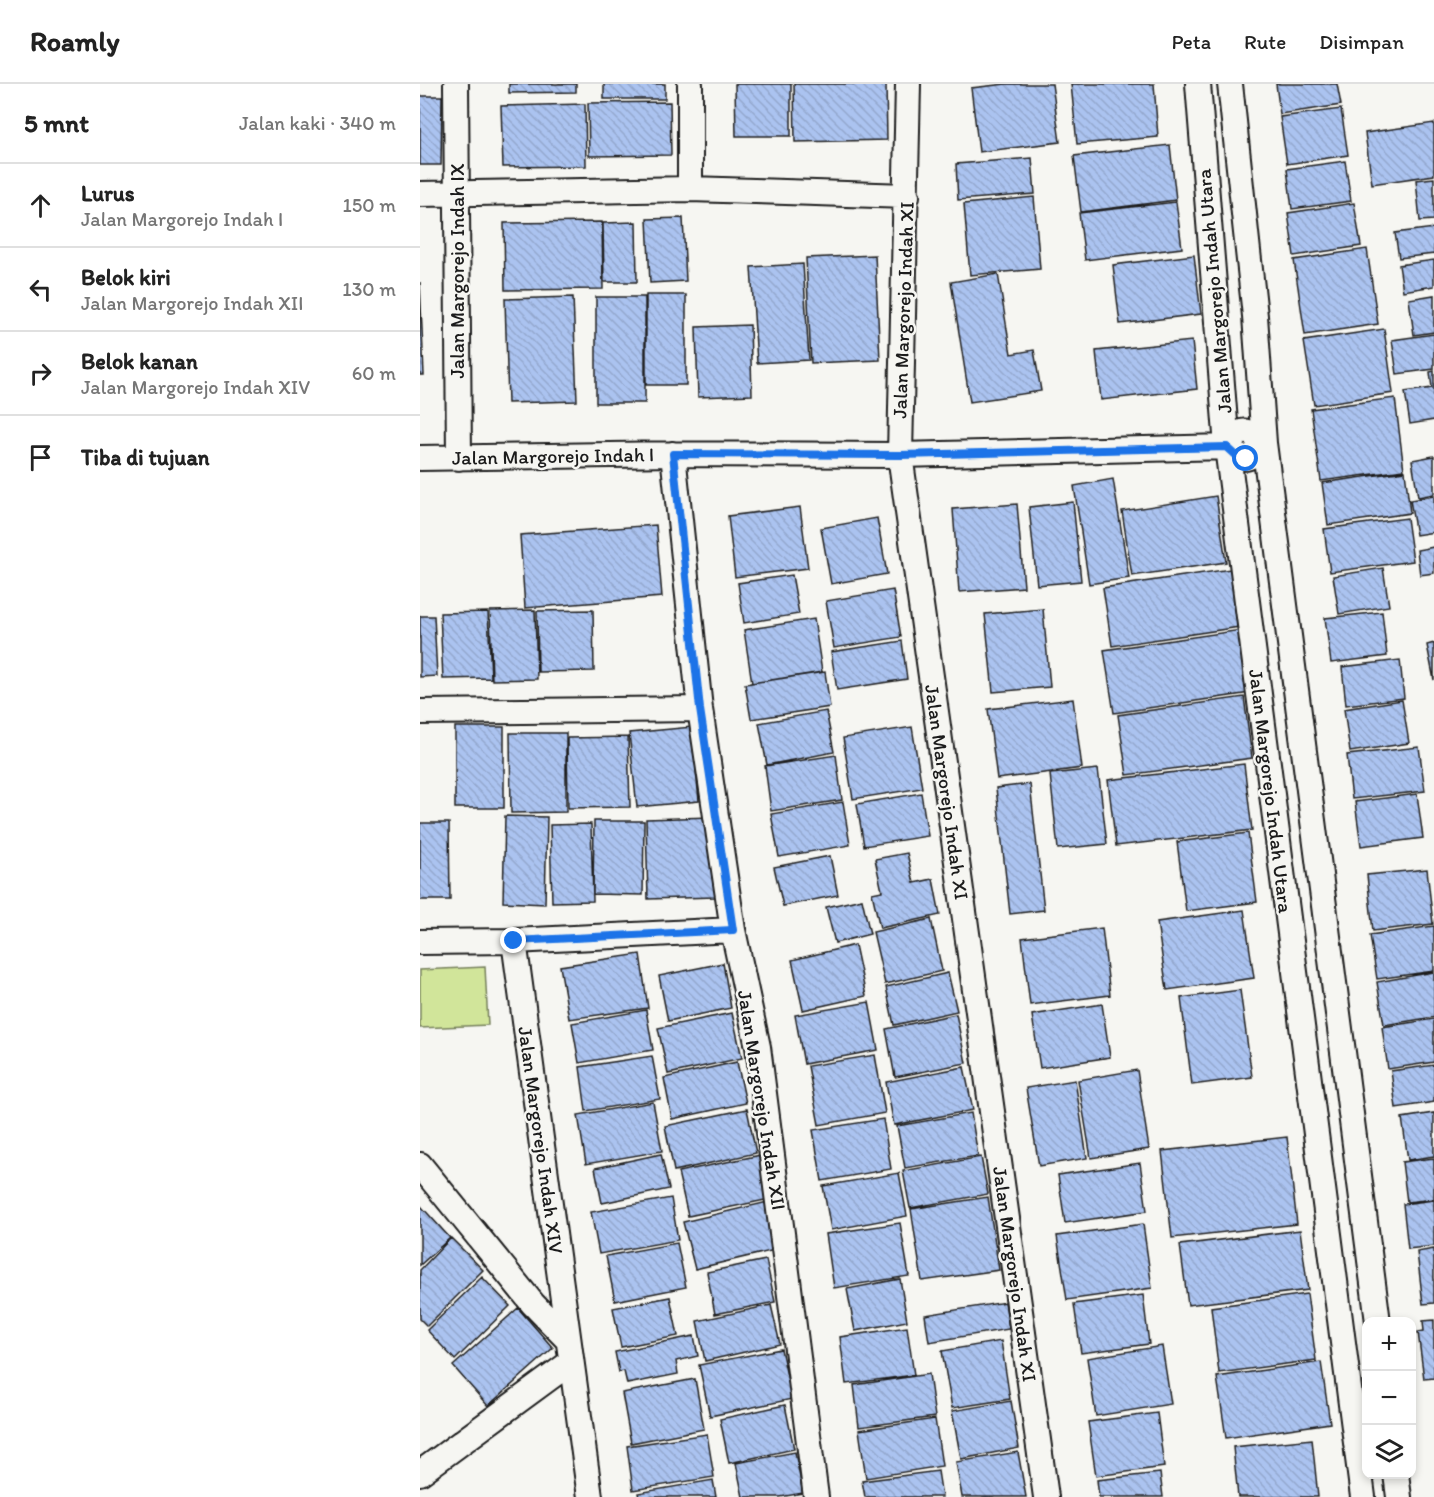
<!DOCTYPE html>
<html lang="id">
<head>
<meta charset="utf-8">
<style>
	:root { --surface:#fff; --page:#f2f2f2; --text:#222; --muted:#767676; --line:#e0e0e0 }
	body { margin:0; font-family:Itim,sans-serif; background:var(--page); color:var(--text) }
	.controls { position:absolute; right:18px; bottom:18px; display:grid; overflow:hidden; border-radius:12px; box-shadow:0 3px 9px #0003 }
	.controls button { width:54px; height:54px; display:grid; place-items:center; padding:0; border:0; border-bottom:2px solid var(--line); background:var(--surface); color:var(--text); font:30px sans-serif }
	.stop { position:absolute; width:18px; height:18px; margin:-14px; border:4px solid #1a73e8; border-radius:50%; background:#fff }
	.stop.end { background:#1a73e8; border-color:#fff; box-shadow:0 2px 6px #0008 }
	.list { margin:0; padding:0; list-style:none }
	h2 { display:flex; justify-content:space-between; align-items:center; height:78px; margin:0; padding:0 24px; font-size:26px }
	h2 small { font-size:20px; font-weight:400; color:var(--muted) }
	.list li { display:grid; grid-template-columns:39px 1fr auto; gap:18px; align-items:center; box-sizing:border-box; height:84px; padding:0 24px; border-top:2px solid var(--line) }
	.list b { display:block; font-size:22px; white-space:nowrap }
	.list p { margin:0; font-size:20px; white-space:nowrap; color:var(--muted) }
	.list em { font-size:20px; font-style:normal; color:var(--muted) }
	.icon { flex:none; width:33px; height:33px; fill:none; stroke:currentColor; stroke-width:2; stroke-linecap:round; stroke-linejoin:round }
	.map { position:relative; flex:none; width:1014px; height:1413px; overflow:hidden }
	header { display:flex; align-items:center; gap:36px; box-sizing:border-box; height:84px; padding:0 30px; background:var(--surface); border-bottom:2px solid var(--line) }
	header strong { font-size:28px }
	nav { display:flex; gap:33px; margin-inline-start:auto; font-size:21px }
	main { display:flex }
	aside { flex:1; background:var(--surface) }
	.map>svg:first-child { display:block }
</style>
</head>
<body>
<header>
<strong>Roamly</strong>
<nav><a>Peta</a><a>Rute</a><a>Disimpan</a></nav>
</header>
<main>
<aside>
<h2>5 mnt<small>Jalan kaki · 340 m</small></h2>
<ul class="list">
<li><svg class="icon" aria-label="ahead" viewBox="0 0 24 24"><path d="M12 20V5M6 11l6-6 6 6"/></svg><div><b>Lurus</b><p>Jalan Margorejo Indah I</p></div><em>150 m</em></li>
<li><svg class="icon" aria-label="left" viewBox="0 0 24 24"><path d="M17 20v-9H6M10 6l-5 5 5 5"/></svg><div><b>Belok kiri</b><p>Jalan Margorejo Indah XII</p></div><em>130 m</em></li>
<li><svg class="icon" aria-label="right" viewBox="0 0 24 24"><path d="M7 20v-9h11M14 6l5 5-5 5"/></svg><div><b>Belok kanan</b><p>Jalan Margorejo Indah XIV</p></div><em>60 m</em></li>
<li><svg class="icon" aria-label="arrive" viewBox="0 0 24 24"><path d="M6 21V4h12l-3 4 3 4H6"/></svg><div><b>Tiba di tujuan</b></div></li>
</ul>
</aside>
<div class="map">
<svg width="1014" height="1413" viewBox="0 0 1014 1413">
	<defs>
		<pattern id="building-back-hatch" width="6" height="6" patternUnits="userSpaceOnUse" patternTransform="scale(1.5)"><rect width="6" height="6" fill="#abc3f0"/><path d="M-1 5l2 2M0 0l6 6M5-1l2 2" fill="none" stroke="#93a7cd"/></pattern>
	</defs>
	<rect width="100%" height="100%" fill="#f6f6f2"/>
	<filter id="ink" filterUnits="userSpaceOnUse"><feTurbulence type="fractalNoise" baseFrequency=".0167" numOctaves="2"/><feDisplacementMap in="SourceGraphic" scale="12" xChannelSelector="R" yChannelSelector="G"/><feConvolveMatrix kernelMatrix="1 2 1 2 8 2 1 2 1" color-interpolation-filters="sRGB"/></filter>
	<g filter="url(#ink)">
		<!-- garden -->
		<path fill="#d1e59a" stroke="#76805b" stroke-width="1.5" d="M 65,883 L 68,941 L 0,944 L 0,886 Z"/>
		<!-- building -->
		<path fill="url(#building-back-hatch)" stroke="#1c1c1c" stroke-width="1.5" d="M 89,0 L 156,0 L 156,8 L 89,9 Z
			M 184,0 L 245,0 L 245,15 L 184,15 Z
			M 315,0 L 371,0 L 371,52 L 316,52 Z
			M 374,0 L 466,0 L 467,56 L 375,58 Z
			M 586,0 L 632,0 L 640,58 L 559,68 L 551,4 Z
			M 651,0 L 734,0 L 738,53 L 657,60 Z
			M 856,0 L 917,0 L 921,21 L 860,30 Z
			M 0,12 L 22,12 L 21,81 L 0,81 Z
			M 250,18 L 251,71 L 169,72 L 168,19 Z
			M 165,20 L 166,82 L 83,83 L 81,22 Z
			M 921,25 L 928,71 L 867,80 L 860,33 Z
			M 1014,39 L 1014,91 L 952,100 L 945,49 Z
			M 750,61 L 756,116 L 661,128 L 654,72 Z
			M 612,74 L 615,110 L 538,116 L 536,80 Z
			M 925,77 L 931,117 L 872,125 L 867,85 Z
			M 1014,94 L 1014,136 L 1000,137 L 996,96 Z
			M 614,113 L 620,185 L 550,191 L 544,120 Z
			M 756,118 L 762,164 L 665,176 L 659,129 Z
			M 934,119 L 941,162 L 874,172 L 868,129 Z
			M 263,134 L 266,197 L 230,199 L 227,135 Z
			M 182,138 L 183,205 L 85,206 L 84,139 Z
			M 216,138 L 217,198 L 184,198 L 183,139 Z
			M 1014,144 L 1014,170 L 979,174 L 975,149 Z
			M 947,165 L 958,240 L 885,251 L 874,176 Z
			M 455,171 L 460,276 L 391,279 L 386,174 Z
			M 774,171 L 781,230 L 700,240 L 693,181 Z
			M 1014,176 L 1014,202 L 983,207 L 979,181 Z
			M 383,180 L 389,276 L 337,279 L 331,183 Z
			M 578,190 L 591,270 L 614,266 L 621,307 L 550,318 L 531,198 Z
			M 0,198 L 4,291 L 0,291 Z
			M 226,211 L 266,211 L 266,301 L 226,301 Z
			M 1014,211 L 1014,248 L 994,251 L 989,215 Z
			M 153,213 L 157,317 L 88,319 L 85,215 Z
			M 176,213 L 225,213 L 225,319 L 176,319 Z
			M 330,241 L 332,311 L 278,313 L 276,243 Z
			M 964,245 L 973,309 L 894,321 L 884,257 Z
			M 1014,250 L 1014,285 L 977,290 L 972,256 Z
			M 772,257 L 777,305 L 681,316 L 676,267 Z
			M 1014,287 L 1014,336 L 990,340 L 985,308 L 1012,304 L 1010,288 Z
			M 975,314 L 984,386 L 901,397 L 891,325 Z
			M 1014,372 L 1014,410 L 998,413 L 992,376 Z
			M 985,387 L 990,429 L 908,441 L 902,399 Z
			M 693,395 L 709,494 L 669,500 L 654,402 Z
			M 796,412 L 806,478 L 712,492 L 702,427 Z
			M 1014,412 L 1014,448 L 996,451 L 990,416 Z
			M 653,418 L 661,497 L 617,501 L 609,423 Z
			M 597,420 L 604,503 L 539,508 L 533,425 Z
			M 380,423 L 388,484 L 315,493 L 308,432 Z
			M 457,434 L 467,490 L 411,500 L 401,444 Z
			M 987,434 L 993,477 L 910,488 L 904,445 Z
			M 236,441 L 242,513 L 105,524 L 100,451 Z
			M 1014,463 L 1014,489 L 1000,491 L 997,466 Z
			M 817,484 L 826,542 L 692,562 L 683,504 Z
			M 963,484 L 969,522 L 919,530 L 913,492 Z
			M 372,491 L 379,530 L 324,539 L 318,499 Z
			M 473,506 L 481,553 L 414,564 L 406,517 Z
			M 623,525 L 630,603 L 573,608 L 565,530 Z
			M 115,526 L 117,595 L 72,596 L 70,527 Z
			M 173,526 L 174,587 L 118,588 L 117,527 Z
			M 68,528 L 71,594 L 23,595 L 20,529 Z
			M 962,528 L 967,572 L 911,579 L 905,534 Z
			M 0,532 L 14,532 L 17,592 L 0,593 Z
			M 394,535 L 402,588 L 332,599 L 324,546 Z
			M 828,545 L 837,608 L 694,629 L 684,566 Z
			M 482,557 L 487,595 L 417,606 L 411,568 Z
			M 1014,559 L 1014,596 L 1007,561 Z
			M 980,576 L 984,614 L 926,621 L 922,583 Z
			M 405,588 L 410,623 L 331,635 L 325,600 Z
			M 824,613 L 832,674 L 707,691 L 698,631 Z
			M 653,615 L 662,684 L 577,695 L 568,625 Z
			M 982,616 L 989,659 L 930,668 L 924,625 Z
			M 406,627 L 414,668 L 347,681 L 339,639 Z
			M 35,643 L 84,643 L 84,724 L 35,724 Z
			M 272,643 L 279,717 L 217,723 L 209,649 Z
			M 492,643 L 502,704 L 433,715 L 423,654 Z
			M 90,649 L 146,649 L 146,728 L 91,729 Z
			M 208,653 L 210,723 L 148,724 L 147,654 Z
			M 999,663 L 1005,707 L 932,715 L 927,671 Z
			M 416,671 L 422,716 L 351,727 L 345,682 Z
			M 824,680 L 832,746 L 696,762 L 688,696 Z
			M 678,685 L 687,760 L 638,765 L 630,690 Z
			M 610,700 L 624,826 L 590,830 L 576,704 Z
			M 501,709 L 508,752 L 444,762 L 437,720 Z
			M 997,710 L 1003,754 L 941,762 L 935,718 Z
			M 423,718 L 430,761 L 359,773 L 351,730 Z
			M 85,732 L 127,733 L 125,820 L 83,818 Z
			M 292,733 L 295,813 L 228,815 L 226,735 Z
			M 174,737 L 224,737 L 223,811 L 173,810 Z
			M 0,739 L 29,739 L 30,816 L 0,816 Z
			M 171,740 L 173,817 L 132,818 L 130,741 Z
			M 828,749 L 837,818 L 766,827 L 757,758 Z
			M 487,769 L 494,799 L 513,795 L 520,831 L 460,844 L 452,809 L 462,807 L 455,775 Z
			M 410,772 L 418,811 L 363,822 L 354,783 Z
			M 1007,785 L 1013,840 L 953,847 L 947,791 Z
			M 442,815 L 450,850 L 415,859 L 406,823 Z
			M 824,826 L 834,894 L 747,906 L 737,838 Z
			M 511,835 L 522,887 L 465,900 L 453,848 Z
			M 1014,842 L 1014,887 L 957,895 L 950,851 Z
			M 682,844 L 690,911 L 610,921 L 602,854 Z
			M 435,861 L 446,912 L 383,926 L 372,876 Z
			M 220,870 L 228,924 L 149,935 L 140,882 Z
			M 303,879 L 311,924 L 248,937 L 239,892 Z
			M 1014,888 L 1014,933 L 964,941 L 957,898 Z
			M 528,889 L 537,927 L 474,941 L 466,903 Z
			M 820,906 L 832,993 L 772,1001 L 761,914 Z
			M 449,918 L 458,966 L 384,980 L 375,931 Z
			M 682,920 L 690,973 L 620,984 L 612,931 Z
			M 226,926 L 233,966 L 159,979 L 152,939 Z
			M 312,929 L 322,974 L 248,990 L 238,944 Z
			M 536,930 L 546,979 L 475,993 L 466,945 Z
			M 1014,935 L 1014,978 L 968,985 L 962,943 Z
			M 455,971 L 465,1029 L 399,1041 L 388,982 Z
			M 232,972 L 240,1015 L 166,1027 L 160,983 Z
			M 317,978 L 326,1019 L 252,1035 L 244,994 Z
			M 1014,981 L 1014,1018 L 976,1024 L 971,987 Z
			M 544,983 L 553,1026 L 474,1041 L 466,998 Z
			M 717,986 L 729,1065 L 671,1074 L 658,996 Z
			M 655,996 L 667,1074 L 619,1082 L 606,1004 Z
			M 233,1018 L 242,1067 L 166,1080 L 158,1031 Z
			M 327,1025 L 336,1069 L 254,1087 L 245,1042 Z
			M 551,1029 L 558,1072 L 485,1084 L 477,1042 Z
			M 1014,1029 L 1014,1072 L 988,1076 L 982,1034 Z
			M 463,1035 L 471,1085 L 402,1097 L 393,1046 Z
			M 867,1053 L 877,1140 L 752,1154 L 742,1067 Z
			M 241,1070 L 249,1105 L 182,1119 L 175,1084 Z
			M 341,1071 L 350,1115 L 268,1132 L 258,1088 Z
			M 561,1073 L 568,1110 L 490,1124 L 483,1087 Z
			M 1014,1074 L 1014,1115 L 987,1118 L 982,1078 Z
			M 720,1079 L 727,1127 L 645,1139 L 638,1091 Z
			M 479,1089 L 487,1132 L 411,1146 L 403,1102 Z
			M 568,1113 L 579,1186 L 502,1197 L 491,1125 Z
			M 251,1114 L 258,1156 L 179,1170 L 171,1128 Z
			M 1014,1116 L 1014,1162 L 988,1165 L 983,1120 Z
			M 352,1117 L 363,1164 L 275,1185 L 263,1138 Z
			M 0,1121 L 30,1154 L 0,1181 Z
			M 480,1139 L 489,1192 L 414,1204 L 406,1150 Z
			M 723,1140 L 732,1204 L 647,1216 L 637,1152 Z
			M 880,1146 L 888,1206 L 768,1221 L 760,1161 Z
			M 31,1154 L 63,1186 L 7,1242 L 0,1235 L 0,1186 Z
			M 257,1159 L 266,1203 L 195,1217 L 186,1172 Z
			M 1014,1165 L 1014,1219 L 1003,1220 L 997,1168 Z
			M 346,1176 L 355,1218 L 295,1230 L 287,1188 Z
			M 62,1193 L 90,1222 L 35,1276 L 7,1246 Z
			M 480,1195 L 487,1237 L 435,1247 L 427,1205 Z
			M 887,1210 L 896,1276 L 799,1289 L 791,1223 Z
			M 723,1211 L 729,1260 L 661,1269 L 654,1220 Z
			M 250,1213 L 258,1252 L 201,1263 L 193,1224 Z
			M 585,1218 L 589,1245 L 509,1258 L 505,1231 Z
			M 351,1221 L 360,1260 L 285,1277 L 277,1237 Z
			M 98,1224 L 133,1264 L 68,1322 L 33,1282 Z
			M 1014,1236 L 1014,1294 L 1004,1295 L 998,1248 L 1004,1247 L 1003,1237 Z
			M 487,1243 L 494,1291 L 426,1300 L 420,1253 Z
			M 274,1252 L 278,1272 L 256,1277 L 258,1290 L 207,1300 L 204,1287 L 199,1288 L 195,1268 Z
			M 581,1257 L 590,1315 L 532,1324 L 522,1267 Z
			M 742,1262 L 751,1320 L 676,1332 L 667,1274 Z
			M 361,1265 L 372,1315 L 290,1332 L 279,1281 Z
			M 901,1278 L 910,1339 L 806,1354 L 797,1293 Z
			M 509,1290 L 515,1333 L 439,1343 L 434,1301 Z
			M 275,1295 L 284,1345 L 211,1359 L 202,1309 Z
			M 591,1317 L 599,1364 L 541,1375 L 532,1327 Z
			M 365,1321 L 374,1365 L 309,1379 L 300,1335 Z
			M 737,1329 L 744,1383 L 676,1392 L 668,1338 Z
			M 515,1335 L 522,1382 L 446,1394 L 439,1346 Z
			M 287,1350 L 294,1393 L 213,1406 L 207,1362 Z
			M 892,1355 L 898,1413 L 818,1413 L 813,1363 Z
			M 375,1368 L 383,1409 L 360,1413 L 323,1413 L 316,1379 Z
			M 598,1368 L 606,1413 L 542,1413 L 536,1378 Z
			M 518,1387 L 522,1413 L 445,1413 L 442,1397 Z
			M 740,1389 L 743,1413 L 679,1413 L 677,1396 Z
			M 293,1396 L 296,1413 L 219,1413 L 218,1409 Z"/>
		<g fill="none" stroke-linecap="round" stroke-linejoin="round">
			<!-- street casing -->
			<g stroke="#1c1c1c" stroke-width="28">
				<path id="street" d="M 36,0 L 39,374
					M 270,0 L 270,105
					M 488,0 L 480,371 L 626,1413
					M 778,0 L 807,363 L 943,1413
					M 810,0 L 835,232 L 844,359 L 958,1238
					M 0,110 L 270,105 L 487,112
					M 253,370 L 280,625 L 313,846 L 338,963 L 396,1413
					M 0,374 L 253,370 L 480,371 L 807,363 C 822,379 831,377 844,359 C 826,344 821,342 807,363
					M 0,628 L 280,625
					M 94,857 L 170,1413
					M 0,858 L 94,857 L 313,846
					M 0,1081 L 113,1220 L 148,1256
					M 0,1389 L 151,1278
					M 976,1390 L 979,1413"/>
			</g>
			<!-- street -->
			<use href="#street" stroke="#f6f6f2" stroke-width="24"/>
		</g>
	</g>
	<g fill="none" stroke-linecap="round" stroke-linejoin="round" filter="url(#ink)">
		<!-- route -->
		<path stroke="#1a73e8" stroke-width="8" d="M 94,857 L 313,846 L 280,625 L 253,370 L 480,371 L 807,363 L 819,374 L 826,375"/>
	</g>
	<g text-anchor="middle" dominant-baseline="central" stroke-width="5" stroke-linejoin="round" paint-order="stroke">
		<!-- street labels -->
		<g font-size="20" fill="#1c1c1c" stroke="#f6f6f2">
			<text transform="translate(37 187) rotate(-90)">Jalan Margorejo Indah IX</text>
			<text transform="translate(794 207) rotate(-95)">Jalan Margorejo Indah Utara</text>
			<text transform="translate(483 226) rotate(-88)">Jalan Margorejo Indah XI</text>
			<text transform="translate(133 372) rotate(-1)">Jalan Margorejo Indah I</text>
			<text transform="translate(851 707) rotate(83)">Jalan Margorejo Indah Utara</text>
			<text transform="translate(527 708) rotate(82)">Jalan Margorejo Indah XI</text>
			<text transform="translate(342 1016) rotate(81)">Jalan Margorejo Indah XII</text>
			<text transform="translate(121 1056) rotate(82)">Jalan Margorejo Indah XIV</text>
			<text transform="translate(595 1190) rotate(82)">Jalan Margorejo Indah XI</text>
		</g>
	</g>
</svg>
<div class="controls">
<button>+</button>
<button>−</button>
<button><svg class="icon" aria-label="layers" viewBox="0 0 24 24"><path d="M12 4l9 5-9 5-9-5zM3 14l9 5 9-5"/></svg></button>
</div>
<div class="stop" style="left:826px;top:375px"></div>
<div class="stop end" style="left:94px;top:857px"></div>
</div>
</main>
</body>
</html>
